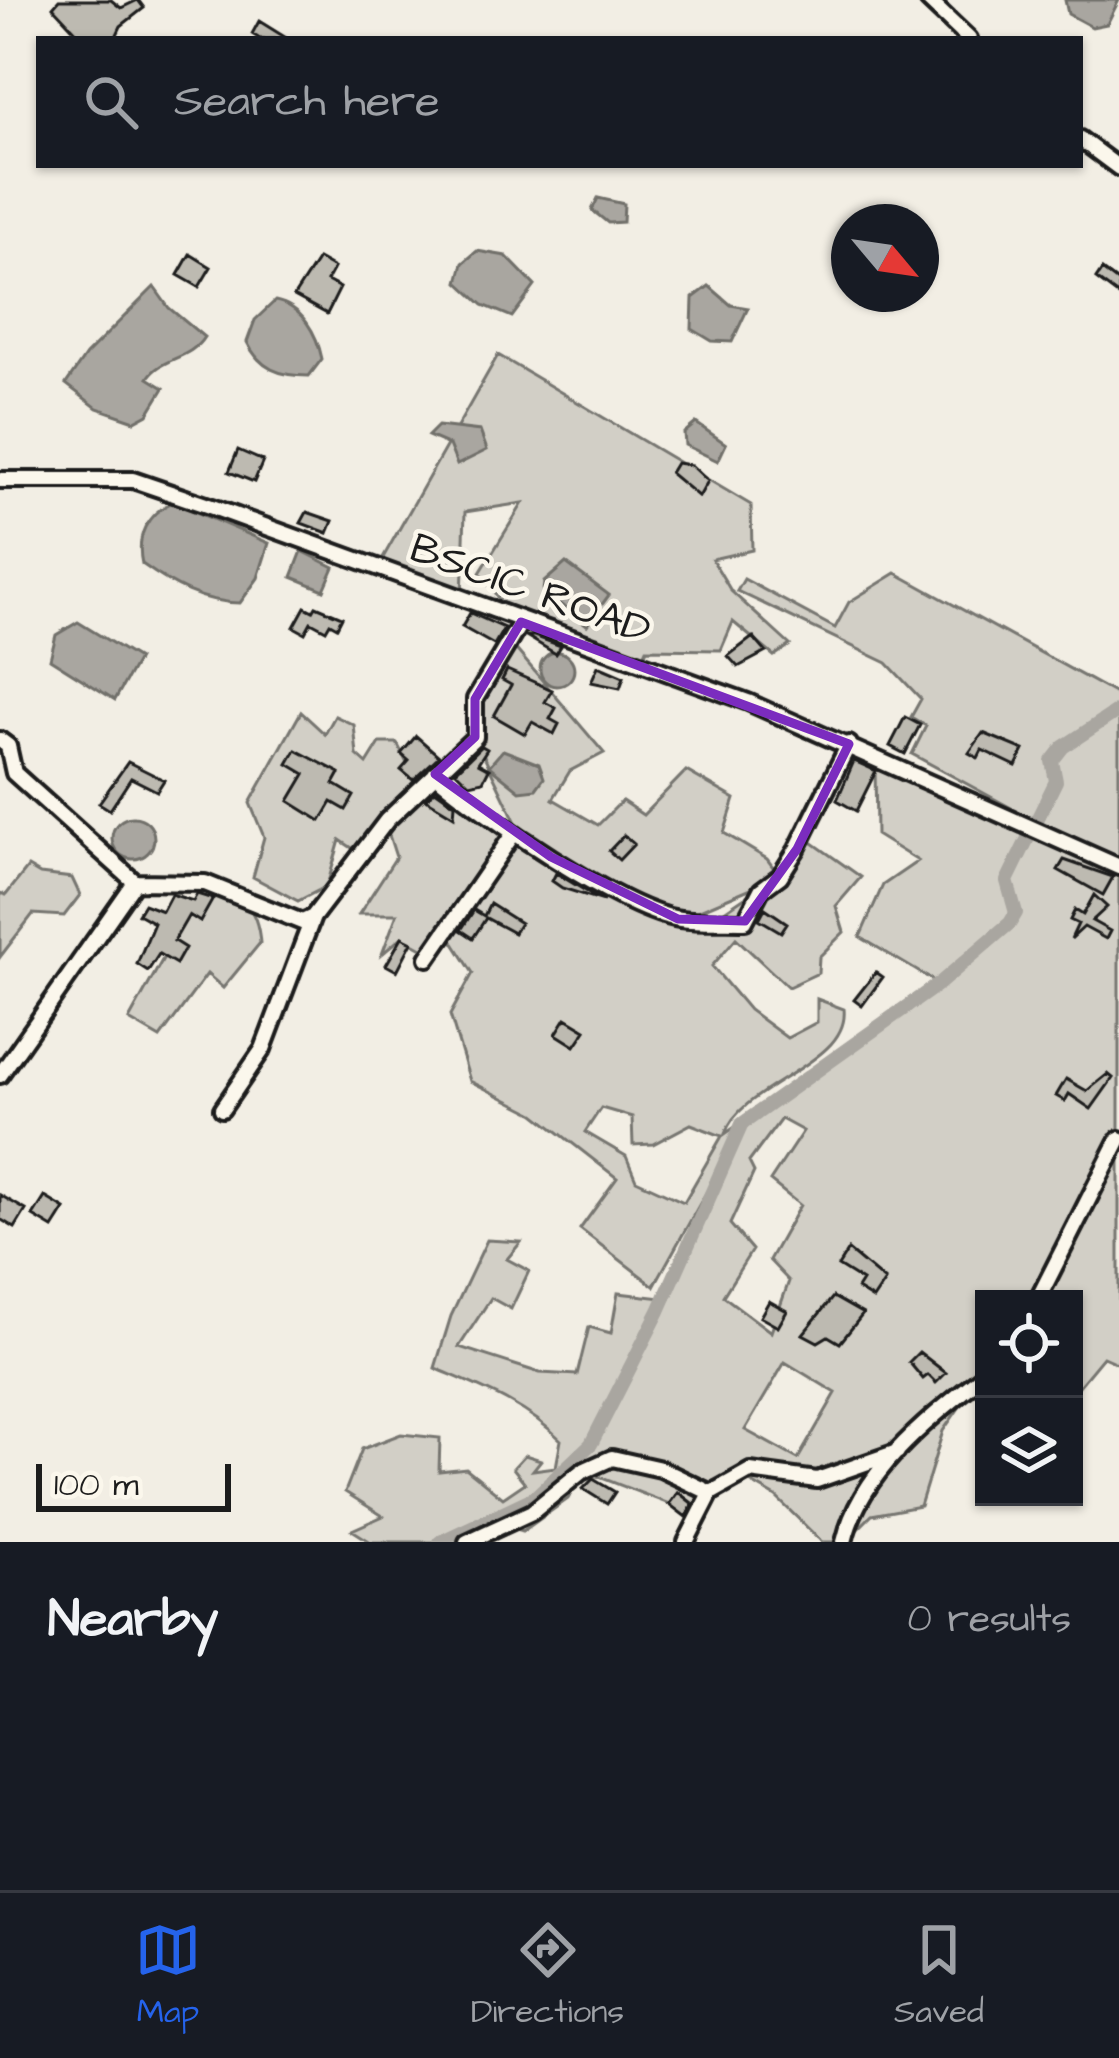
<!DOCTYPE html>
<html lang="en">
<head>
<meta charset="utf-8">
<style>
	:root { --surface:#171b24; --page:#20242c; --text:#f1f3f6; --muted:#9ea1a6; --line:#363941; --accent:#2563eb }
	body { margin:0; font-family:"Architects Daughter",sans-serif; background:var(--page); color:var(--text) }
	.controls { position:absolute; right:36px; bottom:36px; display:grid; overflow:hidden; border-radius:0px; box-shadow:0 3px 9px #0004 }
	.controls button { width:108px; height:108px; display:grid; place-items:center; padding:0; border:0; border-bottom:3px solid var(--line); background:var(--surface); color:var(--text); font:60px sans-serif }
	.compass { position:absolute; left:831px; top:204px; width:108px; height:108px; border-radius:50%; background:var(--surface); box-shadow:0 3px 9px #0004; rotate:119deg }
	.scale { position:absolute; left:36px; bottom:30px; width:195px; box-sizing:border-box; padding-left:12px; border:6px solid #1c1c1c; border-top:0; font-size:33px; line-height:42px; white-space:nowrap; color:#1c1c1c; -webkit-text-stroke:9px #fbf7ec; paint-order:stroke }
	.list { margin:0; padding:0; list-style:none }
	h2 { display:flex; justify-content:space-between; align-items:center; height:156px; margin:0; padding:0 48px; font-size:51px }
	h2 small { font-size:39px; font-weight:400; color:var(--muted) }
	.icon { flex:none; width:66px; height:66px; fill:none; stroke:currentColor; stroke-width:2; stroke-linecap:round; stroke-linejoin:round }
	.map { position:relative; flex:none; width:1119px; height:1542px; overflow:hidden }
	.search { position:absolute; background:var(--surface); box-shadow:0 3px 9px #0004; left:36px; right:36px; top:36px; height:132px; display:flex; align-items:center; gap:30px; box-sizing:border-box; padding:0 42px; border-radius:0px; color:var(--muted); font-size:45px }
	.sheet { height:348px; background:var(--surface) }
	nav { display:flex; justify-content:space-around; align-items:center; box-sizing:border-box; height:168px; border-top:3px solid var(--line); background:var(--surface); font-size:33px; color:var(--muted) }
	nav a { display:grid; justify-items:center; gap:6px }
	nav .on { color:var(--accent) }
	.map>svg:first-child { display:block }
</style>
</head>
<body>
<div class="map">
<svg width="1119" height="1542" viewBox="0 0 1119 1542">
	<rect width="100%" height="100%" fill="#f2eee4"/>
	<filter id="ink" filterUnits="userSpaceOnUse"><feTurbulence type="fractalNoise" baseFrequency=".00833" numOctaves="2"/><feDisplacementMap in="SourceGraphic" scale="24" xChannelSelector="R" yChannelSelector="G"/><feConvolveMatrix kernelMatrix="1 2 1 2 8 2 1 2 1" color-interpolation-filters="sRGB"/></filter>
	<g filter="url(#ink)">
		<!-- green -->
		<path fill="#d2cfc6" stroke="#777671" stroke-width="3" fill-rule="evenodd" d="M 498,355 L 751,505 L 752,550 L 712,559 L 731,591 L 790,645 L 774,656 L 733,622 L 721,650 L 647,649 L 642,660 L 497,610 L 500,601 L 480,573 L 523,503 L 465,512 L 462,597 L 380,563 Z
			M 896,573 L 1119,696 L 1119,1139 L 1038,1299 L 984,1299 L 984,1372 L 943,1431 L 920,1506 L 872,1515 L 845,1542 L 822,1542 L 776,1497 L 736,1474 L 697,1486 L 697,1506 L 678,1493 L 669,1504 L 584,1471 L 568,1499 L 523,1531 L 507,1526 L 483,1542 L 371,1542 L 352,1530 L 383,1516 L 345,1492 L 362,1449 L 401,1434 L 440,1438 L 439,1471 L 466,1468 L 503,1498 L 525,1483 L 513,1468 L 525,1455 L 541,1460 L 533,1470 L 556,1467 L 561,1440 C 525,1404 481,1388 435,1368 L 451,1316 L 487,1240 L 521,1242 L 507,1259 L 529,1271 L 511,1309 L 491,1298 L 459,1347 L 540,1373 L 577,1375 L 589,1327 L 611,1333 L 618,1293 L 662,1298 L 732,1146 L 654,1286 L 580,1229 L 617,1178 L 535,1114 L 470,1081 L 450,1015 L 473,973 L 448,934 L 426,950 L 402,937 L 382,954 L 397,914 L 359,914 L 396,857 L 387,829 L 364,856 L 340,840 L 327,886 L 298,901 L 253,877 L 264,837 L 250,803 L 301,712 L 325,734 L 335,716 L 354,725 L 357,755 L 367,764 L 380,743 L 397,743 L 419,788 L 435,774 L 523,837 L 475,737 L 475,699 L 513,646 L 604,753 L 570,771 L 553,799 L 598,825 L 622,801 L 643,815 L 686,771 L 735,799 L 724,833 L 767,859 L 779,875 L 806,838 L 861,877 L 836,906 L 844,932 L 819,957 L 818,973 L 788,987 L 736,938 L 712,966 L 749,1010 L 787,1038 L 817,1022 L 817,999 L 844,1009 C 850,1064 741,1084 725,1134 L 939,984 L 860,937 L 883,885 L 918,861 L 876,835 L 875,764 L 1111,862 L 912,754 L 926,726 L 911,717 L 921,699 L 887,663 L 737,591 L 744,579 L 835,628 L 849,602 ZM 770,880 L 711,920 L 681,918 ZM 601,1108 L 632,1117 L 633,1145 L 653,1144 L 691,1124 L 722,1136 L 684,1202 L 636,1180 L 626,1156 L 585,1132 ZM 781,1119 L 803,1131 L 770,1181 L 800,1205 L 769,1260 L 789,1281 L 771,1332 L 723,1296 L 752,1250 L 730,1224 L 754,1172 L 749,1162 ZM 785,1362 L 836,1393 L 798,1459 L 745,1430 Z
			M 28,867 L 40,874 L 72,878 L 80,895 L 64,916 L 33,914 L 0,957 L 0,893 L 6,895 Z
			M 205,883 C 240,897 257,902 260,943 L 223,988 L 207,974 L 160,1038 L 129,1020 Z
			M 1119,1144 L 1119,1364 L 1103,1357 L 1074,1392 L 1074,1299 L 1043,1299 Z"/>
		<!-- water -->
		<path fill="#a9a6a0" stroke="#716f6b" stroke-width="3" d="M 1065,0 L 1119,0 L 1107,24 L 1092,27 L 1068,14 Z
			M 598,198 L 624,204 L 623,222 L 608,223 L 592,210 Z
			M 477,251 L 506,256 L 535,286 L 512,317 L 483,305 L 458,282 L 463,263 Z
			M 709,286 L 731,305 L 748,308 L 732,342 L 712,341 L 692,329 L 693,298 Z
			M 154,287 L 169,308 L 204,337 C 190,360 161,357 148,378 L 164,388 L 148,414 L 135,421 L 97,408 L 66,384 L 86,355 Z
			M 275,301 C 302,306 317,334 322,359 L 309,376 C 279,376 260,369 247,342 L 255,320 Z
			M 696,423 L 726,444 L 718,461 L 685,445 L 684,433 Z
			M 438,426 L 480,431 L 487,450 L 457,465 L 449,445 L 428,436 Z
			M 173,502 L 269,543 L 258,578 L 240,603 C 201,602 173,586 142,564 C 136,536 146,514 173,502 Z
			M 302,551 L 334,567 L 324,590 L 292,577 Z
			M 566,563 L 609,595 L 587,625 L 543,591 L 544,582 Z
			M 78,622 L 138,659 L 115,700 L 50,659 L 56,635 Z
			M540 669a17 17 0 1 1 34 0a17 17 0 1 1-34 0Z
			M 503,750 L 539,764 L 544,778 L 536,789 L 520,791 L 489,766 Z
			M112 838a21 21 0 1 1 42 0a21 21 0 1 1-42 0Z"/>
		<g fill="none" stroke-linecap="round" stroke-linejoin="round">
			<!-- canal -->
			<path stroke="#a9a6a0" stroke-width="14" d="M 440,1542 L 535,1497 L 591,1444 L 659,1311 L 742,1124 L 940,983 L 1010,923 L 1016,913 L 1007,881 L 1056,781 L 1052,761 L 1063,747 L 1119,710"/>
		</g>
		<!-- building -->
		<path fill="#bdbab1" stroke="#1c1c1c" stroke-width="3" d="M 59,0 L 111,0 L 121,8 L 138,0 L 144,8 L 121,26 L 115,39 L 83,39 L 53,7 Z
			M 259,21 L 288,39 L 260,39 L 252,34 Z
			M 190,254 L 211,267 L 199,287 L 178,275 Z
			M 318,259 L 334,268 L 327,281 L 340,288 L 327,314 L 294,296 Z
			M 1102,270 L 1119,283 L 1119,296 L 1096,279 Z
			M 238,450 L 263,461 L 254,482 L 229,472 Z
			M 676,463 L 691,465 L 708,481 L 699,497 L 670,473 Z
			M 307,512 L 333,521 L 328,533 L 301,523 Z
			M 316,606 L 342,617 L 337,627 L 330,623 L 326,630 L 311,622 L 305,633 L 294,627 L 305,607 L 313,611 Z
			M 470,613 L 504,628 L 494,645 L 462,627 Z
			M 526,636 L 534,636 L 561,646 L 556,654 Z
			M 753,637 L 766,652 L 738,667 L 728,656 Z
			M 598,666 L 624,677 L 620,688 L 591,682 Z
			M 507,670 L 552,690 L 545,702 L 556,708 L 550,719 L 559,724 L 554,734 L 532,722 L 525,734 L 494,716 L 511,685 L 502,680 Z
			M 905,717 L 920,725 L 905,754 L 890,746 Z
			M 983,733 L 1024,750 L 1016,766 L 982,750 L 978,758 L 969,753 Z
			M 416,736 L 439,756 L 413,780 L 401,770 L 409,761 L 401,754 Z
			M 482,746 L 487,749 L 478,763 L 489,769 L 483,781 L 469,784 L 456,771 Z
			M 296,750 L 340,773 L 334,784 L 354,796 L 346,810 L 332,802 L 321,821 L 289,801 L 305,774 L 288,764 Z
			M 854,761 L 876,771 L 856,811 L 837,800 Z
			M 128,762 L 164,780 L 157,791 L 131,778 L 110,810 L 99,803 Z
			M 435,790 L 455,804 L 454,816 L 426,799 Z
			M 624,835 L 634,844 L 619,860 L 609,851 Z
			M 1064,860 L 1113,877 L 1103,895 L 1058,870 Z
			M 556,873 L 584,890 L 604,901 L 562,888 L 552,881 Z
			M 171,894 L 193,901 L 197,894 L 213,899 L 200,922 L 189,915 L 174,941 L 185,948 L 176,964 L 159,954 L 148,971 L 137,964 L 154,923 L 138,914 L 144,904 L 162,911 Z
			M 1094,895 L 1107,907 L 1092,921 L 1110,931 L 1106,939 L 1084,927 L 1071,939 L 1078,924 L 1070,920 L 1075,910 L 1083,915 Z
			M 490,904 L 520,923 L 514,933 L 486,918 L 473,938 L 461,930 L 474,910 L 484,916 Z
			M 765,908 L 787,923 L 781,932 L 759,919 Z
			M 402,937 L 412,942 L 397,971 L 386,965 Z
			M 876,972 L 883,977 L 862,1006 L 854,1000 Z
			M 566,1018 L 586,1030 L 575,1046 L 556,1034 Z
			M 1108,1074 L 1113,1078 L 1091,1109 L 1069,1094 L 1065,1101 L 1056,1096 L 1066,1079 L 1087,1091 Z
			M 0,1195 L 26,1210 L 15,1228 L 0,1219 Z
			M 45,1197 L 65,1209 L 53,1228 L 33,1216 Z
			M 848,1250 L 885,1281 L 873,1299 L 857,1289 L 862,1281 L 838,1266 Z
			M 833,1297 L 863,1314 L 840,1343 L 828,1336 L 818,1342 L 803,1334 Z
			M 769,1301 L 787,1311 L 778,1327 L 760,1317 Z
			M 919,1352 L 946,1373 L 936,1383 L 928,1375 L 923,1379 L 909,1362 Z
			M 593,1479 L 615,1492 L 607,1504 L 583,1489 Z
			M 678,1492 L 693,1504 L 686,1517 L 669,1504 Z"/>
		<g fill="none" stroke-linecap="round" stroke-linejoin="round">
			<!-- minor casing -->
			<g stroke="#1c1c1c" stroke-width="22">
				<path id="minor" d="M 928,0 L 969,39
					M 1080,139 L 1119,168
					M 0,480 L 133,480 L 215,508 L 748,702 L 1119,867
					M 0,740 L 8,746 L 14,773 L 135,882
					M 435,774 C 482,814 622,911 680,919 C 702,922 724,920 745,921 L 761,890 L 780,876 L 797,849 L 849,744
					M 428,958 L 514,833
					M 0,1075 L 135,882 L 205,883 L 302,922 L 313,917 L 387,820 L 475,737 L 475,699 L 521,622
					M 222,1109 L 263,1049 L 313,917
					M 1038,1299 L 1119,1139
					M 467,1542 L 532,1512 L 581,1472 L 612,1458 L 661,1469 L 711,1493
					M 686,1542 L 711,1493 L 750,1471 L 817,1480 L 897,1452
					M 844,1542 C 860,1471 930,1418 984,1375"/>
			</g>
			<!-- minor -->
			<use href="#minor" stroke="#fbf7ec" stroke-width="14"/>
		</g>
	</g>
	<!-- marked area -->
	<path fill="none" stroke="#7b2cbf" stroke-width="9" stroke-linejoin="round" d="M 521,622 L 849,744 L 797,849 L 745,921 L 678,919 L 551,857 L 435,774 L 475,737 L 475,699 Z"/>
	<g text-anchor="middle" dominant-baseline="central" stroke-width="9" stroke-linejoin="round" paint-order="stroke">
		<!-- street labels -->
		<g font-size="42" fill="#1c1c1c" stroke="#fbf7ec">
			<text transform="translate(530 590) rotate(20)">BSCIC ROAD</text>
		</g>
	</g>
</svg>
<div class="controls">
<button><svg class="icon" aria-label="locate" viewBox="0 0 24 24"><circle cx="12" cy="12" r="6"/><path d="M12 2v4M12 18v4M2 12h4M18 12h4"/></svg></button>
<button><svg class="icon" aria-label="layers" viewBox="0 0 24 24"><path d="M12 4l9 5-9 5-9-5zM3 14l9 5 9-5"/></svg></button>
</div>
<svg class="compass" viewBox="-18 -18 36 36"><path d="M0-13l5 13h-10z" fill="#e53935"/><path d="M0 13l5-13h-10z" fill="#9ea1a6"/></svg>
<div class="scale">100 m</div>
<div class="search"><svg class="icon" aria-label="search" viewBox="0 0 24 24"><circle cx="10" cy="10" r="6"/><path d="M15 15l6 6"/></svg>Search here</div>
</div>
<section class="sheet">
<h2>Nearby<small>0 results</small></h2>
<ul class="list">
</ul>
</section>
<nav>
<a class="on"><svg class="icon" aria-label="map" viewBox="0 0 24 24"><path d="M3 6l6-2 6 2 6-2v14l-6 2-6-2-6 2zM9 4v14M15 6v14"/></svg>Map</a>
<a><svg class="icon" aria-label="directions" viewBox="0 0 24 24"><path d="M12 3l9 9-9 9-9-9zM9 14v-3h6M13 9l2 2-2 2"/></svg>Directions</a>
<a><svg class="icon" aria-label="saved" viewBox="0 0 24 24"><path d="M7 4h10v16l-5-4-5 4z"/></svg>Saved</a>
</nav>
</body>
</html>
